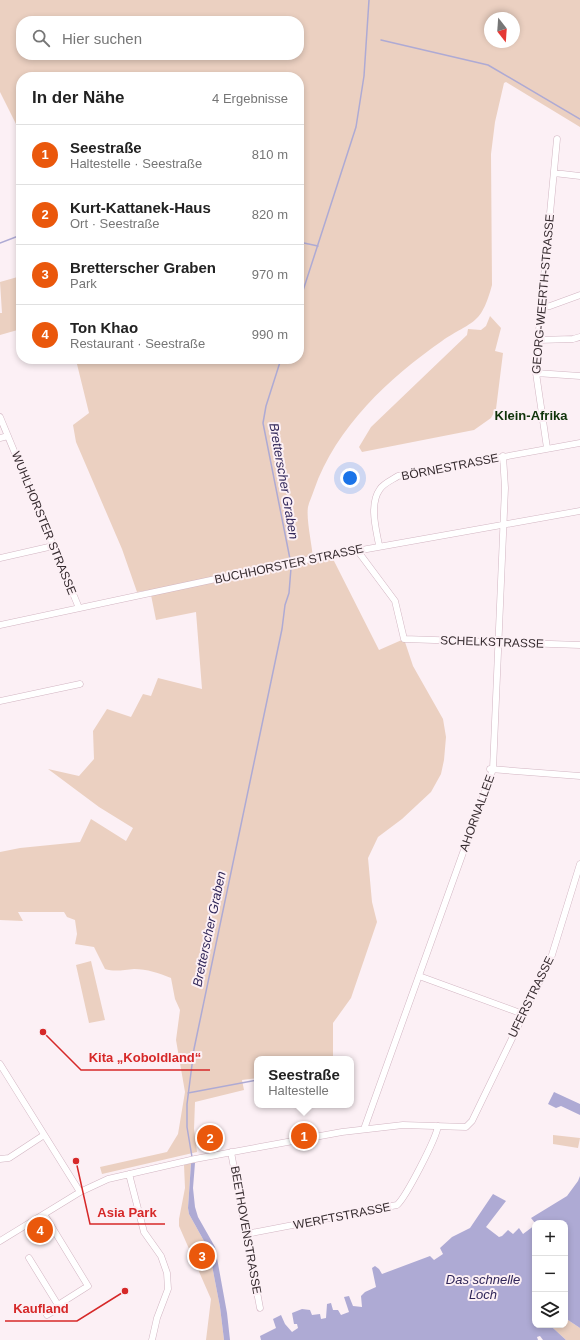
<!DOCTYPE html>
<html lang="de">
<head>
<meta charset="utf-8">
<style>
	:root { --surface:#fff; --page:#f2f2f2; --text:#222; --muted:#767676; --line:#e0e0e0; --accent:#ea580c }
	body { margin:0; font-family:Arial,sans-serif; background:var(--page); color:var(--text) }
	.controls { position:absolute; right:12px; bottom:12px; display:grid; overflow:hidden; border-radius:8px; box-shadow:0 2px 6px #0003 }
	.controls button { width:36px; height:36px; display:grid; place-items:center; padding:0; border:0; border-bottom:1px solid var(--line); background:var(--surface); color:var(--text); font:20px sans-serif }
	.compass { position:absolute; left:484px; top:12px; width:36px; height:36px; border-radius:50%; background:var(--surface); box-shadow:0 2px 6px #0003; rotate:163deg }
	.you { position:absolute; left:350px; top:478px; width:14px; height:14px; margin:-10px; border:3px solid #fff; border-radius:50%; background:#1a73e8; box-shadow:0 0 0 6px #1a73e833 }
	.badge { display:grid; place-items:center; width:26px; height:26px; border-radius:50%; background:var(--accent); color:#fff; font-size:13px; font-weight:700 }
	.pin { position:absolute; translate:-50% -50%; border:2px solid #fff; box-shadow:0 1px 4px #0006 }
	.popup { position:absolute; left:254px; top:1056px; width:100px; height:52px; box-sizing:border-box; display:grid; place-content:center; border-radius:8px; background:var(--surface); filter:drop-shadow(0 1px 3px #0005); font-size:13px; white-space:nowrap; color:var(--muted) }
	.popup b { font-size:15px; color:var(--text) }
	.popup::after { content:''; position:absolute; left:50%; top:100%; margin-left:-8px; border:8px solid transparent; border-top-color:var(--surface) }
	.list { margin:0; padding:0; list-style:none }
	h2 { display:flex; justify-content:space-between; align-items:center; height:52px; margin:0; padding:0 16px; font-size:17px }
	h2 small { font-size:13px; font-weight:400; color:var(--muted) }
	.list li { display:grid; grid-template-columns:26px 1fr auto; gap:12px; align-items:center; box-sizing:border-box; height:60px; padding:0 16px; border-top:1px solid var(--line) }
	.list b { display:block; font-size:15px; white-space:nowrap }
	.list p { margin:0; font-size:13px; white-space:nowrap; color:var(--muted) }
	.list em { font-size:13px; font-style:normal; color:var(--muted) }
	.icon { flex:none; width:22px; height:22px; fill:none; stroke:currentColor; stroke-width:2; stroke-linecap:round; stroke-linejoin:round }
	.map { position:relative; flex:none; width:580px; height:1340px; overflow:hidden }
	.search { position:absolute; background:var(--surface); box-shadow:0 2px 6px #0003; left:16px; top:16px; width:288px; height:44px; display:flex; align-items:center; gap:10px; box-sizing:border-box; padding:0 14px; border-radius:16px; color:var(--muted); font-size:15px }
	.panel { position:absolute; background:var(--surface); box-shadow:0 2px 6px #0003; left:16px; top:72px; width:288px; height:292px; border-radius:16px }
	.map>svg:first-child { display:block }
</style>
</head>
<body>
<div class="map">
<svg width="580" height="1340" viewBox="0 0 580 1340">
	<rect width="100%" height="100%" fill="#fcf0f5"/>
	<!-- green -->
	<path fill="#ebd0c1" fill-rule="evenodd" d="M 0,0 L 580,0 L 580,127 L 506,82 L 504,83 L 495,122 L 491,154 L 492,285 C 481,326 473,320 442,341 C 389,378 336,427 314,490 C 312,496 309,502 308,507 C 306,519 312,545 313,558 L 332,557 L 379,650 L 404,639 L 413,666 L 443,719 L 446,737 L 444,760 L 441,774 L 431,792 L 402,819 L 378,837 L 368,858 L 372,902 L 377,922 L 351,998 L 333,1023 L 333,1059 L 257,1059 L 257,1078 L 242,1080 L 244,1090 L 195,1102 L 194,1129 L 197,1152 L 102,1174 L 100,1167 L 167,1152 L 178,1134 L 185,1092 L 176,1040 L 180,1010 L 175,999 L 171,978 C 159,973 147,969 134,969 C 124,970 114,972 105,969 L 94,947 L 75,944 L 77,934 L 75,920 L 67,917 L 64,912 L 18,912 L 23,921 L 0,920 L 0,852 L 20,848 L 80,842 L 91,819 L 126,841 L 133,828 L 99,807 L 48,769 L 79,776 L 94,759 L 93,731 L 107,709 L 131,717 L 143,694 L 151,696 L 158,678 L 202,689 L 196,612 L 156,620 L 150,590 L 137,592 L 122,549 L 76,442 L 73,425 L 89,413 L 76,360 L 299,359 L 299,77 L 21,77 L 21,134 L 0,92 ZM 490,18 L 514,18 L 514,42 L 490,42 ZM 21,21 L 299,21 L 299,55 L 21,55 Z
		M 21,276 L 21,329 L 0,335 L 0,313 L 2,313 L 0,282 Z
		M 490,316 L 501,328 L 495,351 L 503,353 L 496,409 L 491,418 L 474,430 L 362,452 L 359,447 L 371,427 L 467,335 L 468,329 L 481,330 L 486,326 Z
		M 91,961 L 105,1020 L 89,1023 L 76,965 Z
		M 553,1135 L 580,1138 L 578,1148 L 553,1144 Z
		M 191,1163 L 188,1208 L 189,1214 L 209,1250 L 220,1307 L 224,1340 L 206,1340 L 211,1299 L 179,1226 L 179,1219 L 185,1188 L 184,1165 Z
		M 565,1318 L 580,1328 L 580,1340 L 566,1340 L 553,1328 L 556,1325 L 565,1325 Z"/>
	<!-- water -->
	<path fill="#aeaad4" d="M 554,1092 L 580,1104 L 580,1115 L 561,1106 L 556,1108 L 548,1104 Z
		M 191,1163 L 195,1163 L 193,1188 L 195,1207 L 198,1217 L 215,1247 L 227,1313 L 230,1340 L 224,1340 L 220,1307 L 209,1250 L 189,1214 L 188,1208 Z
		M 580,1176 L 580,1328 L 565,1318 L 565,1223 L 535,1223 L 531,1218 L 567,1196 L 578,1181 Z
		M 493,1194 L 506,1201 L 486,1227 L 499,1237 L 502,1236 L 508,1230 L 513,1234 L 519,1228 L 523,1234 L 535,1225 L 535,1325 L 556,1325 L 553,1328 L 566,1340 L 543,1340 L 540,1336 L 537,1337 L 538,1340 L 261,1340 L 260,1336 L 276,1328 L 273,1319 L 281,1315 L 285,1324 L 292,1332 L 298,1328 L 297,1324 L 294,1324 L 292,1313 L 302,1309 L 310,1310 L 312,1315 L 320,1314 L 321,1319 L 326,1318 L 327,1304 L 331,1303 L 333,1310 L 338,1310 L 341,1315 L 349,1312 L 344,1297 L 349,1296 L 353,1306 L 362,1307 L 361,1296 L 365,1292 L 376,1287 L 372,1268 L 375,1266 L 379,1269 L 382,1274 L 430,1256 L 434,1260 L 443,1254 L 440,1248 L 452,1237 L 470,1228 Z"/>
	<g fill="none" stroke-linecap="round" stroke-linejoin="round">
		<!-- stream -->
		<path stroke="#aeaad4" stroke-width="1.5" d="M 381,40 L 488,65 L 580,119
			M 299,242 L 318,246
			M 0,243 L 21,235
			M 299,303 L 356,127 L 364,76 L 369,0
			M 281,359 L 266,406 L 263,423 L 290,559
			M 188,1093 L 257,1080
			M 192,1157 L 187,1127 L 187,1104 L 194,1049 L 282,629 L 285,605 L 289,593 L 291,568"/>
		<!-- minor casing -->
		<g stroke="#d2b5c2" stroke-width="7">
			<path id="minor" d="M 554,173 L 580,176
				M 540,307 L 550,306 L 580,295
				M 538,340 L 573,339 L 580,337
				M 536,373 L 580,376
				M 0,417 L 79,608
				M 0,438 L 8,436
				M 547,448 L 536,373 L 536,362 L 557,139
				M 379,545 C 376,529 369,504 380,489 C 384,483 392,480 398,476 L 580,443
				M 359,549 L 360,554 L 395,601 L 404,639 L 580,645
				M 0,558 L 53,546
				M 0,625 L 300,561 L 580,511
				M 0,701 L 80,684
				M 490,769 L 580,776
				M 419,976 L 523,1014
				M 0,1064 L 80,1192
				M 364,1129 L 493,769 L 505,488 L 503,456
				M 231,1152 L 260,1308
				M 0,1159 L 9,1158 L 44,1135
				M 129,1174 L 144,1232 L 161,1256 L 167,1273 L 168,1289 L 157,1318 L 152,1340
				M 44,1214 L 88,1286 L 58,1305 L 59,1308 L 47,1315
				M 246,1234 L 397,1205 C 406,1197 436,1139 438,1126
				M 0,1241 L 80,1192 L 108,1179 L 195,1159 L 342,1132 L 403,1125 L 466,1127 L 472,1121 L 551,958 L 580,864
				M 29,1258 L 58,1305"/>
		</g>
		<!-- minor -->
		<use href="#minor" stroke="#fff" stroke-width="6"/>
	</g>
	<g text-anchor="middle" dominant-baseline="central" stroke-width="4" stroke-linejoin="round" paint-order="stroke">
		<!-- street labels -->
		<g font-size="12" fill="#372c30" stroke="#fcf0f5">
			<text transform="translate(543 294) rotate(-85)">GEORG-WEERTH-STRASSE</text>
			<text transform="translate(450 467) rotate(-11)">BÖRNESTRASSE</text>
			<text transform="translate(44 523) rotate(68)">WUHLHORSTER STRASSE</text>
			<text transform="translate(289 564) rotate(-12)">BUCHHORSTER STRASSE</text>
			<text transform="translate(492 642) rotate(2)">SCHELKSTRASSE</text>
			<text transform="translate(477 813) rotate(-70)">AHORNALLEE</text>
			<text transform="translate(531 997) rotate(-64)">UFERSTRASSE</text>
			<text transform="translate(342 1216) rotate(-11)">WERFTSTRASSE</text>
			<text transform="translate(246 1230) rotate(80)">BEETHOVENSTRASSE</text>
		</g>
		<!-- neighbourhood labels -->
		<g font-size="13" font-weight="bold" fill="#0f3309" stroke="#fcf0f5">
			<text x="531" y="415">Klein-Afrika</text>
		</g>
		<!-- water labels -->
		<g font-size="13" font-style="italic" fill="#2f2558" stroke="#fcf0f5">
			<text transform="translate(284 481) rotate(80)">Bretterscher Graben</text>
			<text transform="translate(209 929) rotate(-78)">Bretterscher Graben</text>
			<text x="483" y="1279">Das schnelle<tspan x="483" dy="15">Loch</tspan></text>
		</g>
	</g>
	<!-- callouts -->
	<path fill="none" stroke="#d62828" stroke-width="1.5" d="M43 1032L81 1070H210M76 1161L90 1224H165M125 1291L77 1321H5"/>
	<g fill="#d62828" stroke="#fcf0f5" stroke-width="1.5">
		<circle cx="43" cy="1032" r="4"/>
		<circle cx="76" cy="1161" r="4"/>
		<circle cx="125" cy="1291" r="4"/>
	</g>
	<g font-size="13" text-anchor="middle" font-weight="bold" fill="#d62828" stroke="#fcf0f5" stroke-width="4" stroke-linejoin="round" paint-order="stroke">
		<text x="145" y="1062">Kita „Koboldland“</text>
		<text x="127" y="1217">Asia Park</text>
		<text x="41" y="1313">Kaufland</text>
	</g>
</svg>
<div class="controls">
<button>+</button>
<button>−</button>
<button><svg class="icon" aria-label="layers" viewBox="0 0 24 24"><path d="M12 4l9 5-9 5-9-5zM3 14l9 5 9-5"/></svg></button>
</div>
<svg class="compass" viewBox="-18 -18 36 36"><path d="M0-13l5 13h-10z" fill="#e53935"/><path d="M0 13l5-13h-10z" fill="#767676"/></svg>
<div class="you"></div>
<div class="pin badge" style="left:304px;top:1136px">1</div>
<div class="popup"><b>Seestraße</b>Haltestelle</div>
<div class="pin badge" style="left:210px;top:1138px">2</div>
<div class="pin badge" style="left:202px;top:1256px">3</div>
<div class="pin badge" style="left:40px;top:1230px">4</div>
<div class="search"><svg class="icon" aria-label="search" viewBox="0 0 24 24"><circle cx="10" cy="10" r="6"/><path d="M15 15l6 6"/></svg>Hier suchen</div>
<section class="panel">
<h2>In der Nähe<small>4 Ergebnisse</small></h2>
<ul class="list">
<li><span class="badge">1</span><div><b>Seestraße</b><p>Haltestelle · Seestraße</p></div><em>810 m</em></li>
<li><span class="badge">2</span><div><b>Kurt-Kattanek-Haus</b><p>Ort · Seestraße</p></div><em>820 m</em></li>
<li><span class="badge">3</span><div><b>Bretterscher Graben</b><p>Park</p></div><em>970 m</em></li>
<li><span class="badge">4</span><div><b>Ton Khao</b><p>Restaurant · Seestraße</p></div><em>990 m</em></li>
</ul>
</section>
</div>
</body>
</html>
